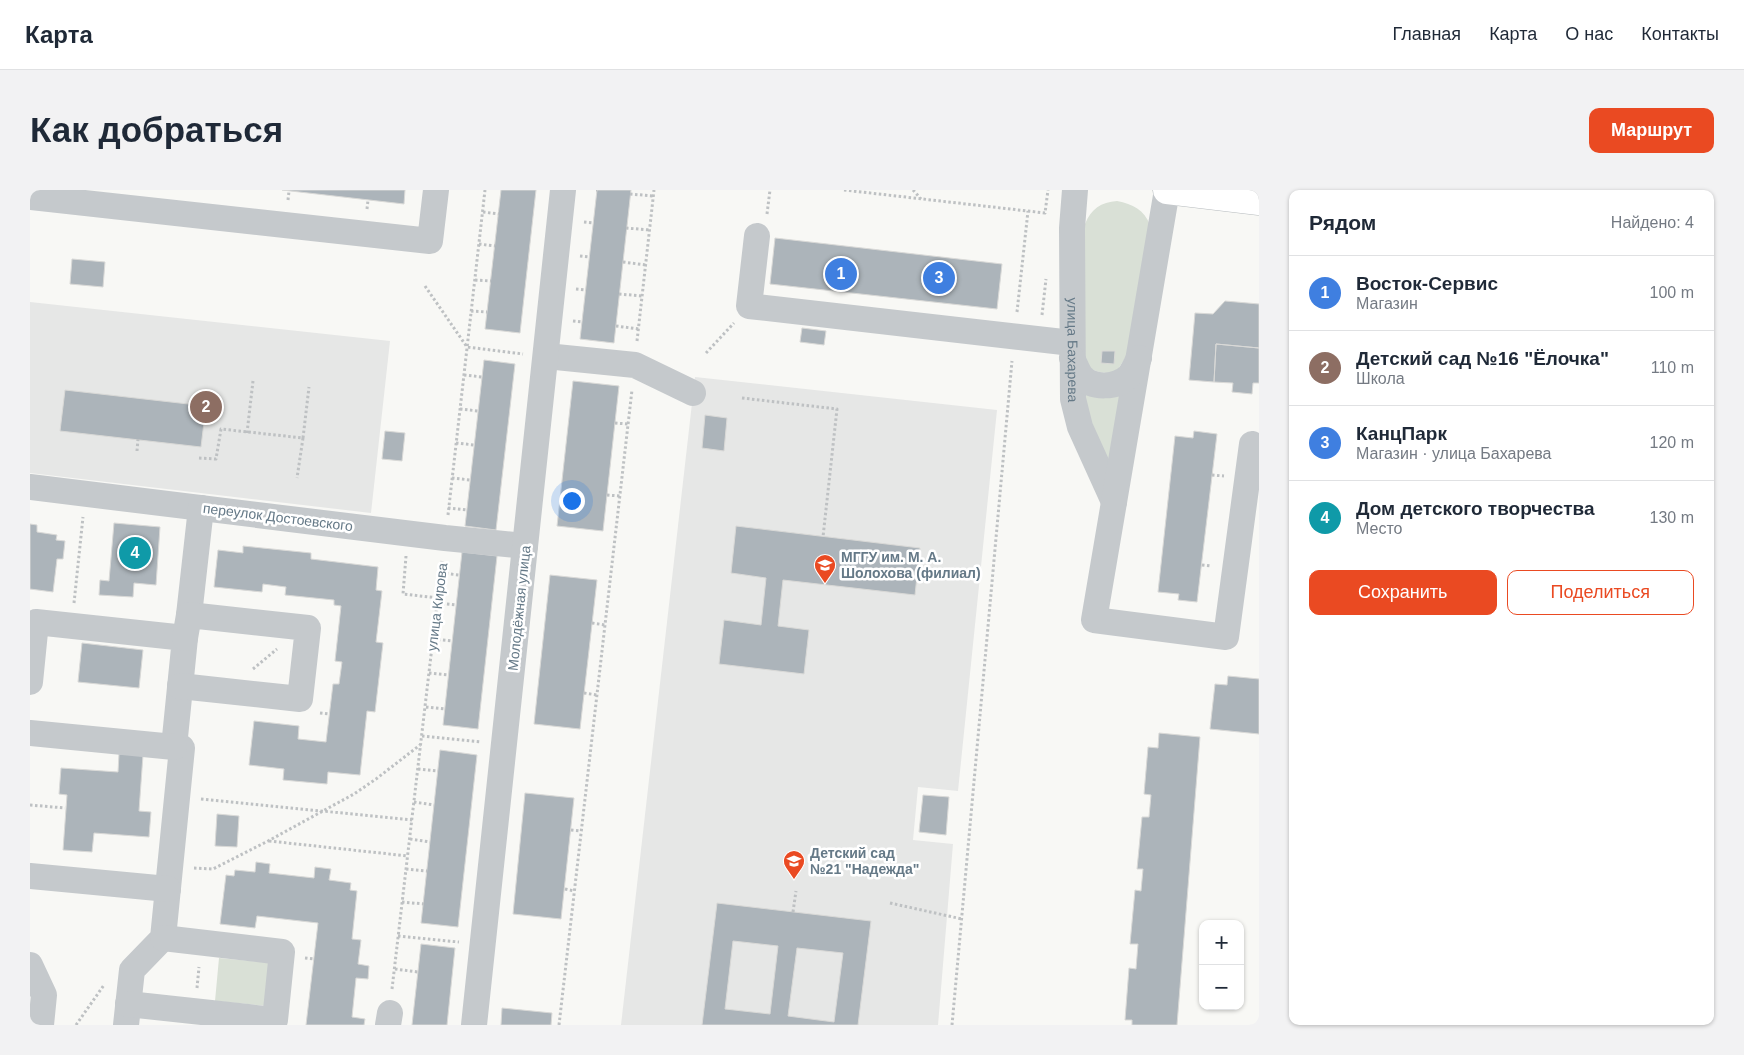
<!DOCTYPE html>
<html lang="ru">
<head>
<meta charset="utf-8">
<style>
	:root { --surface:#fff; --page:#f2f2f3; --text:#1f2937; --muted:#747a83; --line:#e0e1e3; --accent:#ea4a22 }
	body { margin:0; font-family:Helvetica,sans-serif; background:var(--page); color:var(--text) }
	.controls { position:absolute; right:15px; bottom:15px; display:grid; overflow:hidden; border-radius:10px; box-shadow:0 1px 4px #0004 }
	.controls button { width:45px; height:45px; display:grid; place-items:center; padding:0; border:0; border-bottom:1px solid var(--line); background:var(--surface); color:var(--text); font:25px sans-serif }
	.you { position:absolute; left:541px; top:310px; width:18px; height:18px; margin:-12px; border:4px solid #fff; border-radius:50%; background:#1a73e8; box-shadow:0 0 0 8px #1a73e833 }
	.badge { display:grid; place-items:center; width:32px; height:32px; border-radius:50%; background:var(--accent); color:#fff; font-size:16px; font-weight:700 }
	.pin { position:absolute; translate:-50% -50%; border:2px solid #fff; box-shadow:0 1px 5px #0006 }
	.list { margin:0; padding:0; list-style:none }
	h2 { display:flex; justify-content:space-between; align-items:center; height:65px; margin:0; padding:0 20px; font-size:21px }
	h2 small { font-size:16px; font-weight:400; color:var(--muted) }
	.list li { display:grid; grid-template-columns:32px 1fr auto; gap:15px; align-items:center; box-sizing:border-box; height:75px; padding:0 20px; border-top:1px solid var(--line) }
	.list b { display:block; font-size:19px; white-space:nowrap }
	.list p { margin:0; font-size:16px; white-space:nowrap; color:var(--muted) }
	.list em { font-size:16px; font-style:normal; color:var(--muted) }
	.actions { display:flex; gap:10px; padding:15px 20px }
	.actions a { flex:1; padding:11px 0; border:1px solid var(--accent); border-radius:10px; text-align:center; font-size:18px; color:var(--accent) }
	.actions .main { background:var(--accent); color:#fff }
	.map { position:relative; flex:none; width:1229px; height:835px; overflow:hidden; border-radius:10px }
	header { display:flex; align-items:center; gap:30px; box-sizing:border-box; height:70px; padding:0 25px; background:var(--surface); border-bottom:1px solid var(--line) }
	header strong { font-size:24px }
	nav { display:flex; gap:28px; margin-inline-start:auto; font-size:18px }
	.intro { display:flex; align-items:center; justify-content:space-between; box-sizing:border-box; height:120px; padding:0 30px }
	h1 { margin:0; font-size:35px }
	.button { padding:12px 22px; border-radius:10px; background:var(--accent); color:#fff; font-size:18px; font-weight:700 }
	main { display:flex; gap:30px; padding:0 30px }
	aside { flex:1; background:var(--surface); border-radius:10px; box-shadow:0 1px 4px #0004 }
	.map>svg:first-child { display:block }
</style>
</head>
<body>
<header>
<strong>Карта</strong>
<nav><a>Главная</a><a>Карта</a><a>О нас</a><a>Контакты</a></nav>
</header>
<div class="intro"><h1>Как добраться</h1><a class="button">Маршрут</a></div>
<main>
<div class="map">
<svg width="1229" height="835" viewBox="0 0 1229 835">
	<rect width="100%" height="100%" fill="#f8f8f5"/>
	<!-- built -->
	<path fill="#e6e7e6" d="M 0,112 L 360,151 L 341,323 L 0,283 Z
		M 665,187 L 967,220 L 928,601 L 888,597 L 883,650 L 923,654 L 908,835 L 591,835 Z"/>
	<!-- green -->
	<path fill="#d9e0d6" d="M 1087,11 C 1103,14 1114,20 1120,35 L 1100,160 L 1087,181 C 1076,184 1069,183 1059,178 L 1053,162 L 1055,34 C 1061,19 1071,12 1087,11 Z
		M 1053,199 L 1093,200 L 1081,277 L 1055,218 Z
		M 189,768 L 242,773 L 238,816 L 185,811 Z"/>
	<!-- building -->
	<path fill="#acb4ba" stroke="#d9d9d7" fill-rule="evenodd" d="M 252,0 L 375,0 L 374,14 Z
		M 471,0 L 506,0 L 490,143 L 455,139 Z
		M 567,0 L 601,0 L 584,153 L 550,149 Z
		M 745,48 L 972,74 L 967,119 L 740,94 Z
		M 42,69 L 75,72 L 73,97 L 40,94 Z
		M 1195,111 L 1229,114 L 1229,158 L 1186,154 L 1184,192 L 1159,190 L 1165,123 L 1183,124 Z
		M 772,138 L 796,141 L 794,155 L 770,152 Z
		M 1186,154 L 1229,158 L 1229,193 L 1223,193 L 1222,204 L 1202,202 L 1203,193 L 1184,192 Z
		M 1072,161 L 1085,161 L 1084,174 L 1071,173 Z
		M 454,170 L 485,174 L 466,340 L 435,336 Z
		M 543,191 L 589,196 L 573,341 L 527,336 Z
		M 35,200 L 176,216 L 171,257 L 30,241 Z
		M 675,225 L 697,228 L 694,261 L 672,258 Z
		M 355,241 L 375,243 L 372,271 L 352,269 Z
		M 1164,241 L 1187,244 L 1167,412 L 1148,410 L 1149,404 L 1128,402 L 1145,246 L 1163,248 Z
		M 84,333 L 130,337 L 126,395 L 104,393 L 103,407 L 69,405 L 70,390 L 79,391 Z
		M 0,334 L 7,335 L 7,342 L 27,345 L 26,350 L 35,351 L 33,369 L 27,369 L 23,402 L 0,399 Z
		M 706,336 L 890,358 L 885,405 L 753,390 L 748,436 L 779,440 L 774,484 L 689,474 L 694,430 L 731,435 L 736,388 L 701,383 Z
		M 213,356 L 281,363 L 281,369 L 348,377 L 346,400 L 352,401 L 346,452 L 353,453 L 345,522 L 337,521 L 330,585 L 298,582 L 297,594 L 253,590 L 254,579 L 219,575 L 224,531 L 269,536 L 268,549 L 296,552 L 303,494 L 309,494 L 312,472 L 305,471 L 311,416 L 304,415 L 304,410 L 255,405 L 256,397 L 233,394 L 232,402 L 184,397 L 188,360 L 213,363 Z
		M 432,362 L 467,366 L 448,539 L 413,535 Z
		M 520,385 L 567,390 L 550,539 L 504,534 Z
		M 52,453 L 113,460 L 109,498 L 48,492 Z
		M 1198,486 L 1229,489 L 1229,544 L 1180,539 L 1185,494 L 1197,495 Z
		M 1129,543 L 1170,547 L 1147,835 L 1102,835 L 1102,830 L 1095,830 L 1099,778 L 1106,779 L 1108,754 L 1100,754 L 1105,700 L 1111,701 L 1113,679 L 1107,679 L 1112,627 L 1119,627 L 1121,605 L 1114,604 L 1118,557 L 1128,558 Z
		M 410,560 L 447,565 L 428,737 L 391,733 Z
		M 89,564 L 113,565 L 109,621 L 121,622 L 119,647 L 64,643 L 62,662 L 33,660 L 37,605 L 29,604 L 31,578 L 88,582 Z
		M 495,603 L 544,608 L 531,729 L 483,724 Z
		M 893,605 L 919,607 L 916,645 L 889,642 Z
		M 187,624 L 209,626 L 207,657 L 185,656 Z
		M 226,672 L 240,674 L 239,683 L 284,688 L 285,677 L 301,679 L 299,690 L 321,693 L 320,700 L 327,701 L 322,749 L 331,750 L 328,774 L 339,776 L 338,789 L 326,788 L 322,827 L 335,829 L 334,835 L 276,835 L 288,733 L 227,726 L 225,738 L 190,734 L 196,685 L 204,686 L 205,680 L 225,682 Z
		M 687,713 L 841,731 L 828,835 L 672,835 ZM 703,751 L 748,756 L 740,824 L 695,819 ZM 767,758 L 813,763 L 804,832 L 758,826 Z
		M 391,754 L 425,758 L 417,835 L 382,835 Z
		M 472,818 L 522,823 L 521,835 L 471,835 Z"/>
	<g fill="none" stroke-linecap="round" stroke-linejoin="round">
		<!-- major casing -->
		<g stroke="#b6bbbe" stroke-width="29">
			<path id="major" d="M 1137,0 L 1229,11"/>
		</g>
		<!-- path -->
		<path stroke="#bec1c3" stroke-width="3" stroke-dasharray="2.5 2.5" stroke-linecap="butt" d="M 566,0 L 567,0
			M 814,0 L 1015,23 L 1018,0
			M 883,0 L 891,9
			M 600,4 L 623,6
			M 258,10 L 259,1
			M 337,19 L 338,10
			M 453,22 L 469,24
			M 737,24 L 740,0
			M 554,32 L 563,33
			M 596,38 L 620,40
			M 449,54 L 465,56
			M 550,66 L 559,67
			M 593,72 L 616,75
			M 445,90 L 461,91
			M 395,96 L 437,157 L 493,164
			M 546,99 L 556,100
			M 589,104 L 612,106
			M 441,121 L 457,122
			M 987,122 L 998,21
			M 1012,125 L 1016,89
			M 543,131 L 552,132
			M 586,136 L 609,139
			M 607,151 L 624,0
			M 676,163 L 704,133
			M 434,185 L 452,187
			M 712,208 L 807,219 L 793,347
			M 430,219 L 448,221
			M 585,233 L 598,234
			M 217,243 L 223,191
			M 273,248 L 279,197
			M 426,253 L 444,255
			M 107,261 L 108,249
			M 169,268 L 186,269 L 191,239 L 273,248 L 267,288
			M 1182,285 L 1194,286
			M 422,288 L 440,290
			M 577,305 L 590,306
			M 418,318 L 437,320
			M 418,325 L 455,0
			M 376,366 L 373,404 L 408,408
			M 1172,375 L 1181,376
			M 411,383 L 429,385
			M 44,413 L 53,327
			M 407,413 L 426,415
			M 562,433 L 575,435
			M 403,449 L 422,451
			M 223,479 L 247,459
			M 399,483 L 418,485
			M 554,503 L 567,505
			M 396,517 L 415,519
			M 290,523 L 299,524
			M 392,546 L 451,552
			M 388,579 L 408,581
			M 171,609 L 382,630
			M 384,612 L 404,615
			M 0,615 L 35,618
			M 541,640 L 551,641
			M 380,649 L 400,652
			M 239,651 L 378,666
			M 164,678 L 183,679 L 238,651 L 324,604 L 346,589 L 390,555
			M 376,679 L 397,681
			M 535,699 L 544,701
			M 372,712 L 394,714
			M 860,713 L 932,729
			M 763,722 L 766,701
			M 368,746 L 429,752
			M 275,768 L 284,769
			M 365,779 L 388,782
			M 167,798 L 169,777
			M 362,799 L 412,371
			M 46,835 L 74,795
			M 529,835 L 602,200
			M 922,835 L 982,171"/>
		<!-- minor -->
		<g stroke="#c5c9cc" stroke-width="26">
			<path id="s1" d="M 1045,0 L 1042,38 L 1043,209 L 1050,237 L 1084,312"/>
			<path d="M 1137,0 L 1064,430 L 1196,447 L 1222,254"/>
			<path d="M 0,7 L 400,51 L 406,0"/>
			<path d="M 727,46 L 719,116 L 1042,153"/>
			<path d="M 516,166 L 605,175 L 663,203"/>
			<path d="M 1042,168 C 1045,174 1047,180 1051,186 C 1062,199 1087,198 1099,186 C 1103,181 1106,174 1109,168"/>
			<path d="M 0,297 L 415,348 L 495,356"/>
			<path d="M 159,425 L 171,318"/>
			<path d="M 0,492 L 6,432 L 155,448 L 144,557 L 152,558 L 133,748 L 102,780 L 96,835"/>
			<path d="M 150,496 L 270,509 L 278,438 L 159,425 L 155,448"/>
			<path d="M 0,543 L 144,557"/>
			<path d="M 0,686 L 138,699"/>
			<path d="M 0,775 L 14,805 L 11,835"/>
			<path d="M 98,814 L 245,830 L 252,762 L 133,748"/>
			<path d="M 358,835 L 360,823"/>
			<path d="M 444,835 L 533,0"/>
		</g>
		<!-- major -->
		<use href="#major" stroke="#fff" stroke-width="28"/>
	</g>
	<!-- icons -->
	<defs>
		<g id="university-pin" transform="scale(1.125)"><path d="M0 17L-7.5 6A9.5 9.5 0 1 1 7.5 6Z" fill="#ea4a22" stroke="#fff"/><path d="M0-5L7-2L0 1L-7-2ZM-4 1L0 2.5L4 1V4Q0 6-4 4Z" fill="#fff"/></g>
		<g id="school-pin" transform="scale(1.125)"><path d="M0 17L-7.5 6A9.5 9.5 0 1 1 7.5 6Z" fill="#ea4a22" stroke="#fff"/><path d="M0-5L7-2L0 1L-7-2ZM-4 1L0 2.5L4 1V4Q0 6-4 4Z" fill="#fff"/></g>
	</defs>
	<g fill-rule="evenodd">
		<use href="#university-pin" x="795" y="375"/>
		<use href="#school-pin" x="764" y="671"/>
	</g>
	<g text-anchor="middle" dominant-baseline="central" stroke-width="5" stroke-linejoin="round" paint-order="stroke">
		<!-- street labels -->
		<g font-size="14" fill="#657987" stroke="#fff">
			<text stroke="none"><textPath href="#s1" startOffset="160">улица Бахарева</textPath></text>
			<text transform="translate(248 327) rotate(7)">переулок Достоевского</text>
			<text transform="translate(407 417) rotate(-83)">улица Кирова</text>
			<text transform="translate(489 418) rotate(-84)">Молодёжная улица</text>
		</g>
		<!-- poi labels -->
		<g font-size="14" font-weight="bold" fill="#657987" stroke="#fff" text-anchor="start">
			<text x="811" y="367">МГГУ им. М. А.<tspan x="811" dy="16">Шолохова (филиал)</tspan></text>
			<text x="780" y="663">Детский сад<tspan x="780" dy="16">№21 "Надежда"</tspan></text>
		</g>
	</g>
</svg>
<div class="controls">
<button>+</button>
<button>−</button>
</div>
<div class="you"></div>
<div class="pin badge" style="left:811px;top:84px;background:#3f7fe0">1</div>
<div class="pin badge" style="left:176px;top:217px;background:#8d6e63">2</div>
<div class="pin badge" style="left:909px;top:88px;background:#3f7fe0">3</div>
<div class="pin badge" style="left:105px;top:363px;background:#0f9aa8">4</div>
</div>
<aside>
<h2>Рядом<small>Найдено: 4</small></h2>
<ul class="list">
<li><span class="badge" style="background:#3f7fe0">1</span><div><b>Восток-Сервис</b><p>Магазин</p></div><em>100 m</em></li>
<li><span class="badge" style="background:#8d6e63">2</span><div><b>Детский сад №16 &quot;Ёлочка&quot;</b><p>Школа</p></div><em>110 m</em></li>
<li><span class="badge" style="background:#3f7fe0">3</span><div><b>КанцПарк</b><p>Магазин · улица Бахарева</p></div><em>120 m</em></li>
<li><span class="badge" style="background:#0f9aa8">4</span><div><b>Дом детского творчества</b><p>Место</p></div><em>130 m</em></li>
</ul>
<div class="actions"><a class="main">Сохранить</a><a>Поделиться</a></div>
</aside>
</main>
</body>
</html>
